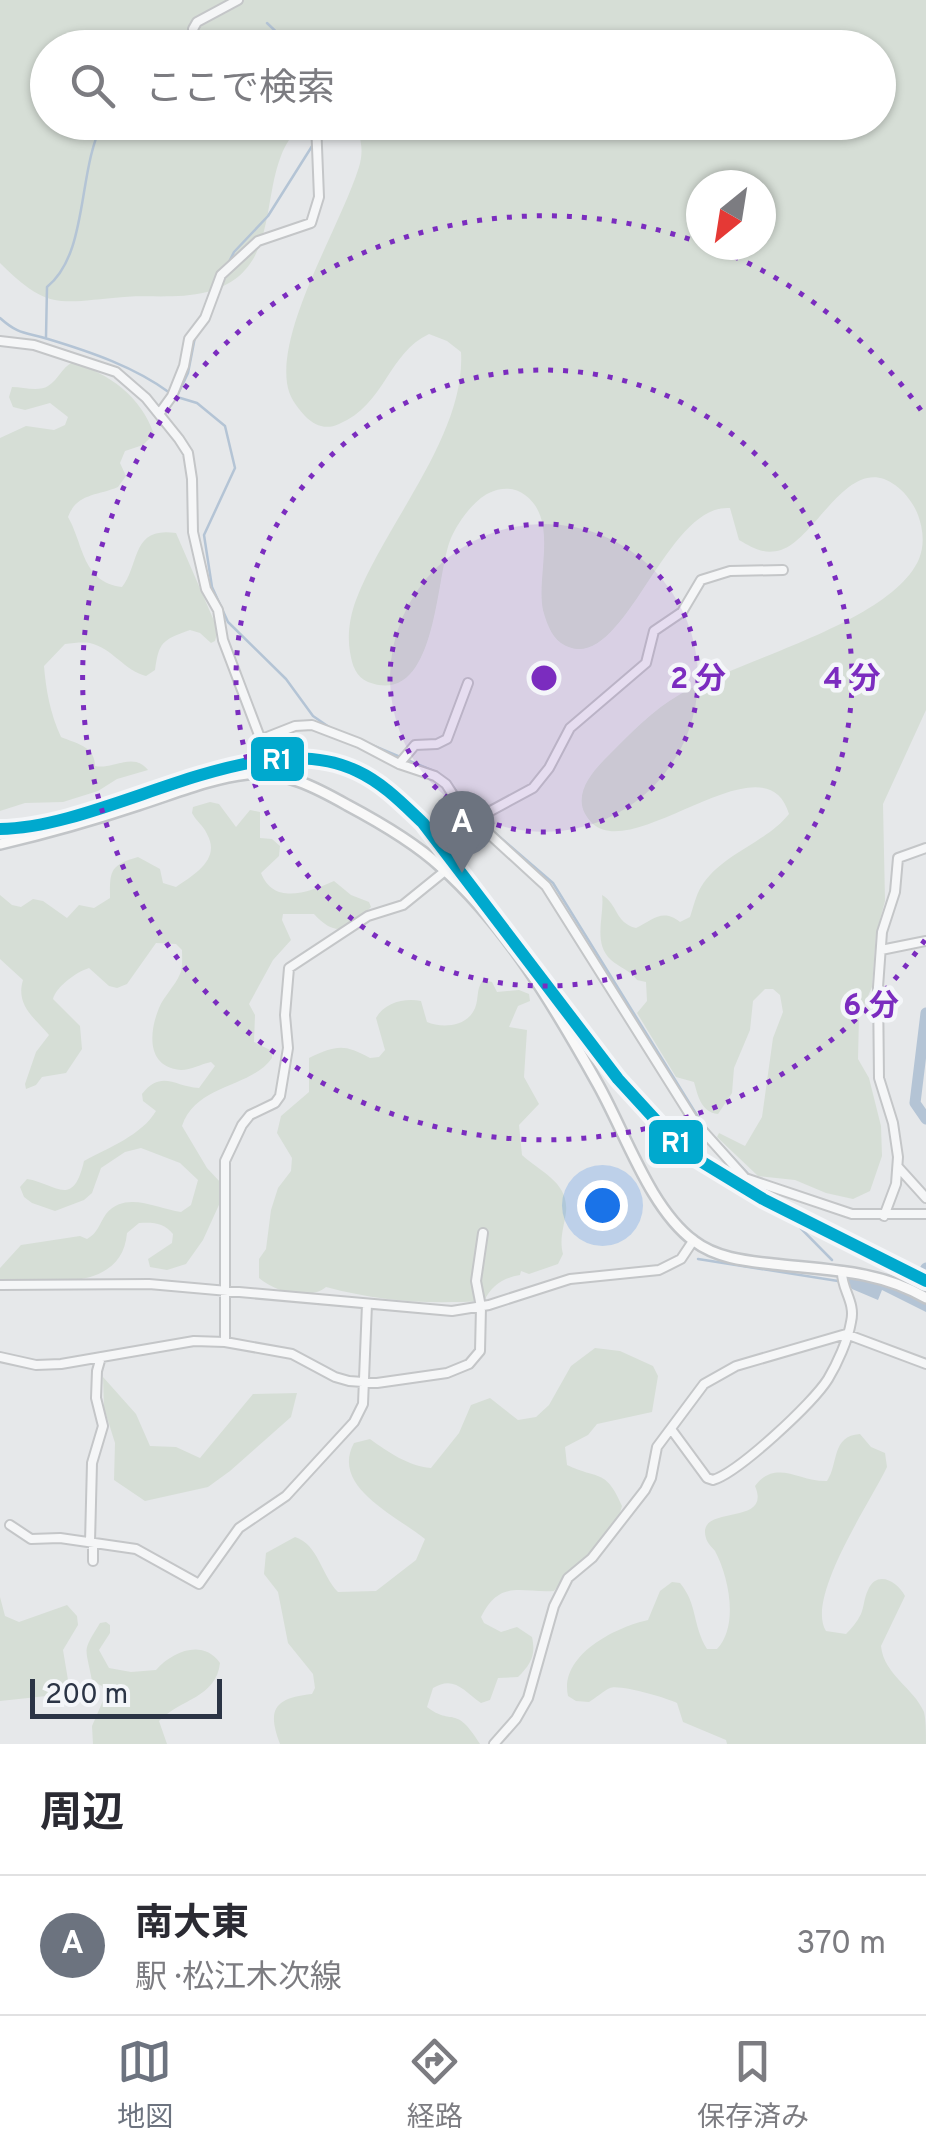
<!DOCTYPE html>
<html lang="ja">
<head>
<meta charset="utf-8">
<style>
	:root { --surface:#fff; --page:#f7f7f7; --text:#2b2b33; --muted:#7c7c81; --line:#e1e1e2; --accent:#6c737f }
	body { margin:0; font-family:Overpass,"Noto Sans JP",sans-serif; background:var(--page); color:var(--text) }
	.compass { position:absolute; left:686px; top:170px; width:90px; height:90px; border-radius:50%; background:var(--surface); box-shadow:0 2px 8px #0004; rotate:210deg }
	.scale { position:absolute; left:30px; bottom:25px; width:192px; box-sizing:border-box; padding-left:10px; border:5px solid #2b3445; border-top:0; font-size:28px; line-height:35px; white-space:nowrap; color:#2b3445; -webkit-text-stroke:8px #f4f6f9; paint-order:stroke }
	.you { position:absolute; left:602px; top:1205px; width:35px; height:35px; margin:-25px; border:8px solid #fff; border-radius:50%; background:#1a73e8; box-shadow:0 0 0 15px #1a73e833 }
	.badge { display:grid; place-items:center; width:65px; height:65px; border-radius:50%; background:var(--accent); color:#fff; font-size:32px; font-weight:700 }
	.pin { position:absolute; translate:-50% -82px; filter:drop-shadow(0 2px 5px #0008) }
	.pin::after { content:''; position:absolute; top:52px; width:35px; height:30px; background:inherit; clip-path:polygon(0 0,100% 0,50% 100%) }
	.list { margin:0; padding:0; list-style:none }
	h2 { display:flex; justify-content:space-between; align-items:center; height:130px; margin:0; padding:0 40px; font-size:42px }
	h2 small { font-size:32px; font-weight:400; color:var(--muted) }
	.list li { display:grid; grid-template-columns:65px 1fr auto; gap:30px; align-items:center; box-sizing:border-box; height:140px; padding:0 40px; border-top:2px solid var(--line) }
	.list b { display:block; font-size:38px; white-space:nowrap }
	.list p { margin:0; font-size:32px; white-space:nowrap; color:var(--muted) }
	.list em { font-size:32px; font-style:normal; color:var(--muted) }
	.icon { flex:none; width:55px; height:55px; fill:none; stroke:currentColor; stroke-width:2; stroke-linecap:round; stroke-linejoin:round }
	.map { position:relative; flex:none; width:926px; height:1744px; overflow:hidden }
	.search { position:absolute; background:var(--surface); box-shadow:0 2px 8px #0004; left:30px; right:30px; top:30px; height:110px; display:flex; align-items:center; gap:25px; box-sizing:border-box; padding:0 35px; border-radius:55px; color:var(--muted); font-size:38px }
	.sheet { height:270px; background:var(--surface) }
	nav { display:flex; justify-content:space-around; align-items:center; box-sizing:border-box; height:140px; border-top:2px solid var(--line); background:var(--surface); font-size:28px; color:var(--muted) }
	nav a { display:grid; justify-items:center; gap:5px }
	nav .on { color:var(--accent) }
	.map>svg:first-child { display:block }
</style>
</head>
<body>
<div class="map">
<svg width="926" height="1744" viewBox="0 0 926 1744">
	<rect width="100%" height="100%" fill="#e6e8ea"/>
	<!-- green -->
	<path fill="#d6ded6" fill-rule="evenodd" d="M 0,0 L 926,0 L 926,710 L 883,804 L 885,901 L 876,934 L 872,987 L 859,1017 L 858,1059 L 869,1078 L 881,1126 L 882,1156 L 870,1191 L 853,1199 L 826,1193 L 795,1180 L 758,1176 L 717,1137 L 719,1133 L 745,1146 L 762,1117 L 773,1038 L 783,1012 L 780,995 L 773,989 L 765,989 L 753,1001 L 750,1030 L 734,1068 L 732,1093 L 718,1114 C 701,1112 698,1096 694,1082 L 676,1077 L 637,1013 L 647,1001 L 646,982 L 637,980 C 630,970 620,968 611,960 C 592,943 605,914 602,895 C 618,904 615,923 636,928 C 653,920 662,908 680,922 L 690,917 C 693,908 696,895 701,887 C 721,854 766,843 789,814 C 766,734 636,862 593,824 C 588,819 583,812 582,805 C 579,785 597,767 610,754 C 631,733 653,710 679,695 C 738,660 891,623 919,559 C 925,544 923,529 918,515 C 914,504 904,491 895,485 C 849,451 817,538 781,550 C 764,555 753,548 739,540 L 730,508 C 663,503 622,684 561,643 C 551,636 546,621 543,610 C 536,575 559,520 525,495 C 515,487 501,487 489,493 C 474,500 458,522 451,538 C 435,575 438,709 368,682 C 356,677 352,665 350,652 C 347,635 350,616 356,600 C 386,522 466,435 461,352 L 447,341 L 429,334 C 388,353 385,405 339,424 C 326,430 315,426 305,416 C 296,406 289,397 287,383 C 279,324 341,225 359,167 C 364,151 361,138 355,123 L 878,122 L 878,48 L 48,48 L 48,122 L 304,123 C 249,168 294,269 207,292 C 180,299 152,295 124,297 C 60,302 49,312 0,263 ZM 701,185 L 761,185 L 761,245 L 701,245 Z
		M 73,362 C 110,375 140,395 154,434 L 143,445 L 125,451 L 120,463 L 126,476 L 118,487 C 97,496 77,493 68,517 C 84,545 82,582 122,587 C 140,564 131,526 176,533 L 218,630 L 215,641 L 211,643 L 200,633 L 190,630 C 162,640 159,642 155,670 L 146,676 C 125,671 112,648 90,643 C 83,642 73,643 65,644 L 44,666 C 46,690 50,713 61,737 C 77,744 95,746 95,766 C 114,770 133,751 148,770 L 117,779 L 98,791 L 63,802 L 25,803 L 0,811 L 0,438 L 26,426 L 54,430 L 65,425 L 68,417 L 50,403 L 25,410 L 13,407 L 9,397 L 12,387 C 23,387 39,392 48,386 C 59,379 61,368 73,362 Z
		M 210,802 L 219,804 L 236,827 L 250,810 L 260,812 L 260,838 L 272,839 L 280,846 L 279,856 L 261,873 C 274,906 309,892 334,881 L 351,895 L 369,902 L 371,907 C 349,930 337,939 314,914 L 283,914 L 282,920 L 291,940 L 273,960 L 249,1004 L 255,1015 L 254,1042 L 272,1051 L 272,1058 C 250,1089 197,1083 182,1126 L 207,1168 L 221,1183 L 223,1196 L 203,1240 L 186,1264 L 167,1270 L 150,1267 L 148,1259 L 172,1243 L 173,1234 C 164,1223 154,1222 139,1223 L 127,1233 C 122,1294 44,1280 0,1283 L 0,1268 L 21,1245 L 80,1236 L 87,1239 C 98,1233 99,1224 106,1214 C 126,1190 157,1209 181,1212 L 191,1205 L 198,1180 L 180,1163 L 141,1148 L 125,1152 L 101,1168 L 92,1193 L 84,1200 L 55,1211 L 32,1203 L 24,1197 L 20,1187 L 27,1179 C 55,1183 73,1210 84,1161 C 108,1148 142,1135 156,1111 L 143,1101 L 142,1094 C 162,1069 175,1087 199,1088 L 215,1066 L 211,1062 C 201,1064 191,1070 181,1070 C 146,1067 149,1032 159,1008 C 164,996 175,986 180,974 C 183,967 182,957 182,950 L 176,944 L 156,943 L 127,984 L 117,988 L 109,986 L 89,968 C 76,972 56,987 53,999 L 80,1026 L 82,1049 L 66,1073 L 42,1077 L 36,1085 L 26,1089 L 25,1084 L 36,1052 L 49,1035 C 36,1019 15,1006 23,980 L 0,959 L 0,895 L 12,905 L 21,907 L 33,899 L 43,901 L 67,918 L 79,905 L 94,908 L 110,898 C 110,872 109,865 138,857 L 160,869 L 163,883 L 176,887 C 195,874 221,859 207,834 C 203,825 196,821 192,813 L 193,807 Z
		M 483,980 L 492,982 L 497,992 L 519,990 L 529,994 L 530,1001 L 518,1006 L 509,1027 L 527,1030 L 524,1077 L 539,1104 L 519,1125 L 522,1155 C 540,1172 569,1182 566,1212 C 564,1227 559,1239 563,1254 L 558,1264 L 529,1274 L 521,1271 L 520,1275 C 503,1278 492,1285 484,1301 C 425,1304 383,1302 326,1287 C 309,1301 275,1292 259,1278 L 259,1259 L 266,1249 L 271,1210 L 278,1188 L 291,1171 L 292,1158 L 277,1133 L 281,1116 L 309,1092 L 309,1058 C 337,1045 344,1044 370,1058 L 379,1057 L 385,1050 L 376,1018 C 385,1002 405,998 421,1001 L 427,1022 C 441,1028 464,1027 473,1012 C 480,1001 475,990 483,980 Z
		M 595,1348 L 620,1351 L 653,1366 L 658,1376 L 652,1412 L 597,1424 L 588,1435 L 565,1447 L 567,1465 C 598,1480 606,1468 622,1506 C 613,1541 576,1563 554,1591 C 520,1593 500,1579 481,1617 L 484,1623 L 501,1632 L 517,1627 L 532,1637 C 536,1655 531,1664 518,1677 L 498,1678 L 490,1700 L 481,1703 C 464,1691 454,1675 433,1688 L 427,1707 C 453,1727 455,1703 480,1744 L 280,1744 C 266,1708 276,1698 312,1694 L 315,1688 L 313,1674 L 288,1643 L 278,1592 L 264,1574 L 266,1553 L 295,1537 C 319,1545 321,1575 338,1592 L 376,1591 L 416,1560 L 425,1539 C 397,1516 330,1487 354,1443 L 370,1439 C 388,1452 408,1466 431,1468 L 459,1433 L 471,1405 L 490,1398 L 518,1420 L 536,1417 L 549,1405 L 571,1366 Z
		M 103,1377 L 136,1414 L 150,1446 L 176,1447 L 200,1458 L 253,1394 L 297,1393 L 291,1417 L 230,1471 L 208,1487 L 145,1501 L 114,1480 L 115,1443 L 104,1408 Z
		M 860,1434 L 871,1447 L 885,1453 L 887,1467 C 871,1501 805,1598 826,1631 L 846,1634 C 852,1628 857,1622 861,1614 C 864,1607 864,1598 868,1590 C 877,1569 898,1582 905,1596 L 881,1646 C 884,1675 913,1687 924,1712 C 926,1720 926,1734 926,1744 L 727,1744 L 726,1740 L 683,1722 L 677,1703 C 667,1698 619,1684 610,1688 C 603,1691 596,1698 589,1702 L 576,1701 L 568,1696 C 559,1655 616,1627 648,1620 L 660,1591 L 672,1582 L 680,1583 C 698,1605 692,1624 707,1649 L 717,1649 C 739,1626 729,1577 715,1551 C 712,1547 707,1543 706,1538 C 695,1503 773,1528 755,1486 C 776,1458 799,1482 827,1481 C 839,1463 831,1436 860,1434 Z
		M 0,1597 L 5,1616 L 19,1622 L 67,1605 L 77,1616 L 78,1625 L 63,1650 L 69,1686 L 56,1695 L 0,1701 Z
		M 106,1622 L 110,1625 L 110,1633 L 99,1650 L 109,1668 L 131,1672 L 156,1670 C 173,1651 203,1639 220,1663 C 216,1698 180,1699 159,1721 L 167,1744 L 93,1744 L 92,1726 L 105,1696 L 102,1686 L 92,1681 C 86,1646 81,1654 100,1623 Z"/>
	<!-- water -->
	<path fill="#b4c4d5" d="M 850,1278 C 878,1283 901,1289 926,1304 L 926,1312 L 882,1290 L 878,1300 L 852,1289 L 846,1282 Z"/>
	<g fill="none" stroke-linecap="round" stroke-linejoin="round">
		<!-- stream -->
		<path stroke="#b4c4d5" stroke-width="2.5" d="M 267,23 L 293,48
			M 227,266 L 234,252 L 268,216 L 314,143
			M 0,318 C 19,335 25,332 48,339 C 91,352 135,367 170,393
			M 46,337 L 47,287 C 89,253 77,171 103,122
			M 177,396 L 188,373 L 195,337
			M 177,397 L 197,403 L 225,426 L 235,468 L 204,535 L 212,587 L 228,622 L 286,679 L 313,716 L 329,727
			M 341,732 L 436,772 L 449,781 L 470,811
			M 480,820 L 553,883 L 703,1125 L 751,1177
			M 760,1187 L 832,1260
			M 698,1259 L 838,1281"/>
		<!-- river -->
		<path stroke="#b4c4d5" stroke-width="11" d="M 926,1013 L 915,1103 L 926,1119
			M 922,1275 L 926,1268"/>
		<!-- minor casing -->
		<g stroke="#c4c6c8" stroke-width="12">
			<path id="minor" d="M 213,48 L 197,42 L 193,29 L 197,22 L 238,0
				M 268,48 L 278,41 L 289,48
				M 0,341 L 34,345 L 116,372 L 146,398 L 179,439 L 188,453 L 192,479 L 193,532 L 206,589 L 218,610 L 223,640 L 270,764 L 249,773
				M 159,414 L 172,396 L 184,366 L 189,339 L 205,318 L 221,275 L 258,241 L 311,223 L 319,197 L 316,122
				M 262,739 L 295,726 L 312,725 L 359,743 L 399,764 L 435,776 L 446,784 L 462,809 L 546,886 L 694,1121 L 745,1178 L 852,1214 L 926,1214
				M 270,764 L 281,765 L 288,778
				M 399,764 L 415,745 L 437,744 L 447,739 L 468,683
				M 441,867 L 443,861 L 435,841 L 533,788 L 549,768 L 570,728 L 646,663 L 654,631 L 682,612 L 701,580 L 730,571 L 783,570
				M 881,950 L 926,941
				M 898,1167 L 926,1198
				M 884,1216 L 896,1184 L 898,1157 L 893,1123 L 879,1078 L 878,987 L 882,932 L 895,892 L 898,858 L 926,848
				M 0,1285 L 149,1284 L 452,1311 L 489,1305 L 570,1279 L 659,1270 L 681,1259 L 693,1241
				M 225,1342 L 225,1161 L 242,1125 L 250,1115 L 275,1103 L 280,1096 L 288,1048 L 285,1015 L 289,968 L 368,916 L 403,905 L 445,871
				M 0,1357 L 36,1365 L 61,1364 L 194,1341 L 225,1342 L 292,1354 L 335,1377 L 349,1381 L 377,1383 L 447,1373 L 469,1364 L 480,1351 L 481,1307 L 476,1281 L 483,1233
				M 671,1429 L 707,1478 L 713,1480 C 739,1472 813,1403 828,1379 C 837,1364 848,1340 851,1322 C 856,1302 841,1289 842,1271
				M 10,1525 L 31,1539 L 60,1538 L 136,1549 L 199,1584 L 239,1528 L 286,1496 L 354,1422 L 363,1404 L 367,1304
				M 90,1542 L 92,1463 L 103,1426 L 96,1398 L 97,1371 L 101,1357
				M 93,1543 L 93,1561
				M 494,1744 L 516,1719 L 528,1698 L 554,1606 L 568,1578 L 592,1558 L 645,1490 L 651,1478 L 657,1447 L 704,1384 L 736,1366 L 846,1334 L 926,1364"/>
		</g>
		<!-- major casing -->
		<g stroke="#c2c5c8" stroke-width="14">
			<path id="major" d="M 0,844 C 47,833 93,820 138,805 C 173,794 211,778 247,774 C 283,770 317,788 347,805 C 379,822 414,842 441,867 C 506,925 554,1006 596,1081 C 624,1129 649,1208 694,1241 C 716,1258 746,1261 773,1264 C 826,1270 879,1270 926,1298"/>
		</g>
		<!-- minor -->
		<use href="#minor" stroke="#f5f6f7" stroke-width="8"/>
		<!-- major -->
		<use href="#major" stroke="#f8f8f8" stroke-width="9"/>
		<!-- rail-1 casing -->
		<g stroke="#f4f6f9" stroke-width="20">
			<path id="rail-1" d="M 0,829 C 108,828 256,722 357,771 C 383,783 403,804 423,823 L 618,1079 L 684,1151 L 763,1199 L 926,1281"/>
		</g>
		<!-- rail-1 -->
		<use href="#rail-1" stroke="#00a9ce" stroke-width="12"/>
	</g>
	<!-- distance rings -->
	<circle cx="544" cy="678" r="154" fill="#7b2cbf" fill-opacity=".12"/>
	<g fill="none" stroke="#7b2cbf" stroke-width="5" stroke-dasharray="5 10">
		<circle cx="544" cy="678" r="154"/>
		<circle cx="544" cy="678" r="308"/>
		<path d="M925 940A462 462 0 1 1 698 242M706 245A462 462 0 0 1 925 416"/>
	</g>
	<circle cx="544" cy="678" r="15" fill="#7b2cbf" stroke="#f4f6f9" stroke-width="5"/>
	<g font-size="30" text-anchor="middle" font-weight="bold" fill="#7b2cbf" stroke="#f4f6f9" stroke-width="9" stroke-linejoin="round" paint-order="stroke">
		<text x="698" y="688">2 分</text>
		<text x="852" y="688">4 分</text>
		<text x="871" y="1015">6 分</text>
	</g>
	<g stroke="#f4f6f9" stroke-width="4">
		<rect x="249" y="735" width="57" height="48" rx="10" fill="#00a9ce"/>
		<rect x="647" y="1118" width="58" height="48" rx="10" fill="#00a9ce"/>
	</g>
	<g font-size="28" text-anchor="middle" font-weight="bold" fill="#fff">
		<text x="277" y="769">R1</text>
		<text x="676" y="1152">R1</text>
	</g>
</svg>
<svg class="compass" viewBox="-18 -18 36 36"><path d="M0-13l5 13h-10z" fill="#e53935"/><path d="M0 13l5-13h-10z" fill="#7c7c81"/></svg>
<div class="scale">200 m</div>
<div class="you"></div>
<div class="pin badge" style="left:462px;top:873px">A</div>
<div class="search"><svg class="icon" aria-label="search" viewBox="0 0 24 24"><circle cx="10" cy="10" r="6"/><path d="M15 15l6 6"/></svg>ここで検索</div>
</div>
<section class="sheet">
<h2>周辺<small></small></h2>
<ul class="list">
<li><span class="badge">A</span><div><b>南大東</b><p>駅 · 松江木次線</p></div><em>370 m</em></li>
</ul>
</section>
<nav>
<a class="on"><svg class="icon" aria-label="map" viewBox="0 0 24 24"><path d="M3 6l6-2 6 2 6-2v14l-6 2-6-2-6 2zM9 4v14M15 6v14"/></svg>地図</a>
<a><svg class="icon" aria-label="directions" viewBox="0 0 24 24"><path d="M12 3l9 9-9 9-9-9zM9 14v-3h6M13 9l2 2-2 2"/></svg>経路</a>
<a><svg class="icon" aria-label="saved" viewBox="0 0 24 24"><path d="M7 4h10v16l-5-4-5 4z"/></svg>保存済み</a>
</nav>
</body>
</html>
